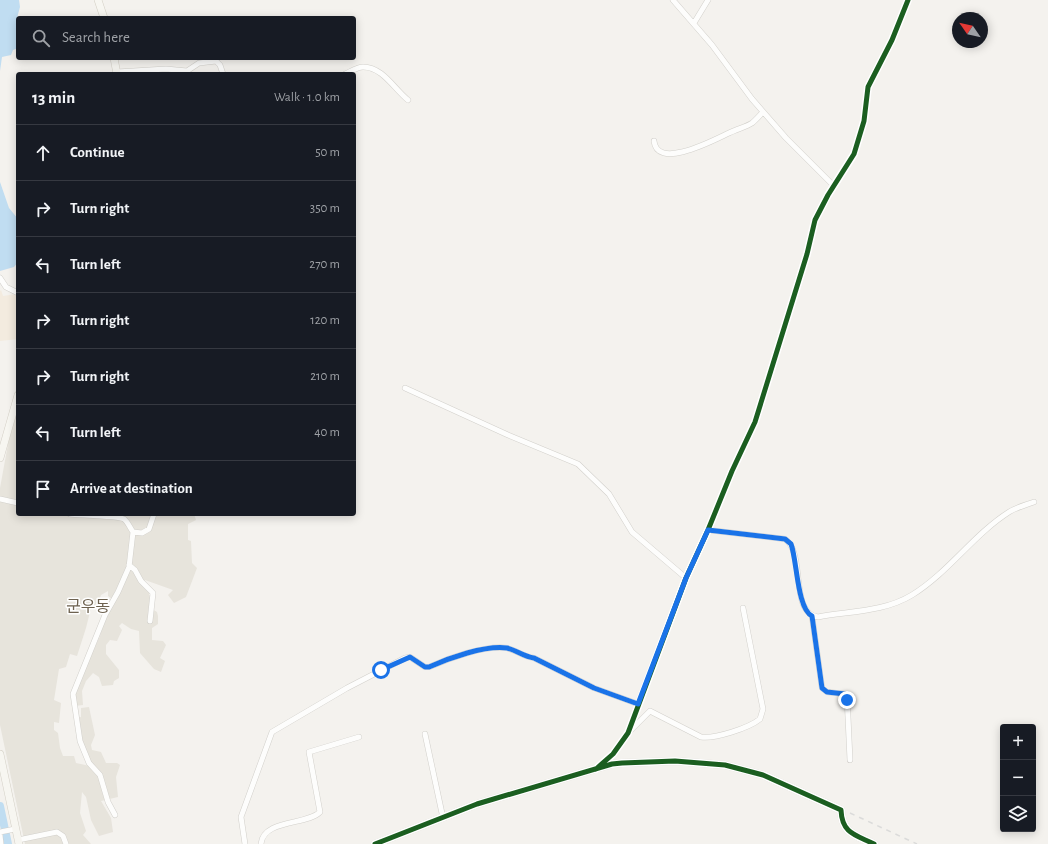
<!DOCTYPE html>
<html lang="en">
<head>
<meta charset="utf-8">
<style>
	:root { --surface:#171b24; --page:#242831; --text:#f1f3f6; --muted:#9ea1a6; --line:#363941 }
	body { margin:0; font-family:"Alegreya Sans","Noto Sans KR",sans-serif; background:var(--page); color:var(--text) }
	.controls { position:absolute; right:12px; bottom:12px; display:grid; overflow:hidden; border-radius:4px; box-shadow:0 2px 10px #0003 }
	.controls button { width:36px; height:36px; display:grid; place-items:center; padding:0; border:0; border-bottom:1px solid var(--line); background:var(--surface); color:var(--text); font:20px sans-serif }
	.compass { position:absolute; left:952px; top:12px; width:36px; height:36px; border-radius:50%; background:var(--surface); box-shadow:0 2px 10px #0003; rotate:304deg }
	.stop { position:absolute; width:12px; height:12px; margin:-9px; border:3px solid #1a73e8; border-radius:50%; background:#fff }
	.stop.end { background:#1a73e8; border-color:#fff; box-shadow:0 1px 4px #0008 }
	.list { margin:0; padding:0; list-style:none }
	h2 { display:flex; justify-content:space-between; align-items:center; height:52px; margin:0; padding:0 16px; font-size:17px }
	h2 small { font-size:13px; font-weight:400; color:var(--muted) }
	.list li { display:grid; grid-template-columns:26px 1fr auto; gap:12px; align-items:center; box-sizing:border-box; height:56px; padding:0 16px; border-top:1px solid var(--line) }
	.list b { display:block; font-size:15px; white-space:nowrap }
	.list em { font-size:13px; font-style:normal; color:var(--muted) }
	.icon { flex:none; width:22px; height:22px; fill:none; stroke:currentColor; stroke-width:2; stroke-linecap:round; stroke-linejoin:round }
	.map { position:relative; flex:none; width:1048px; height:844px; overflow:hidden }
	.search { position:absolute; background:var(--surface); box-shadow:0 2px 10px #0003; left:16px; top:16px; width:340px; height:44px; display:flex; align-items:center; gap:10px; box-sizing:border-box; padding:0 14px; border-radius:4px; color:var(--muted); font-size:15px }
	.panel { position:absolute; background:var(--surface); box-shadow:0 2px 10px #0003; left:16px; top:72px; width:340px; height:444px; border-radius:4px }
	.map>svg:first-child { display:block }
</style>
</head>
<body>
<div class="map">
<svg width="1048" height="844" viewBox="0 0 1048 844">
	<rect width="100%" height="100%" fill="#f4f2ee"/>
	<!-- residential -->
	<path fill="#e7e4dc" d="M 18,406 L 18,514 L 194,514 L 196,520 L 188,524 L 188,540 L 191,541 L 192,563 L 197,568 L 186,597 L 174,603 L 168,595 L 173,590 L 145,580 L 143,583 L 148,588 L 152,609 L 157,612 L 158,616 L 158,624 L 152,628 L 152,640 L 163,641 L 166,645 L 160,658 L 165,661 L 161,672 L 154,669 L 140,653 L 139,631 L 131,629 L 122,623 L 119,626 L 122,630 L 117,641 L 110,640 L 106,645 L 106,654 L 119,670 L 119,678 L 114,681 L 113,685 L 102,686 L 99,677 L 93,673 L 86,681 L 82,691 L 83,705 L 75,706 L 74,694 L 100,636 L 106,615 L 115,601 L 108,596 L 108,591 L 101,595 L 97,608 L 91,608 L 86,628 L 77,656 L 70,654 L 66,667 L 59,669 L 54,700 L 61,703 L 59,723 L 54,722 L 54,730 L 58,733 L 60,748 L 63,756 L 74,756 L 76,763 L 90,766 L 87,760 L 77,718 L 81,717 L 81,708 L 89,707 L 95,735 L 91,745 L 92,750 L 101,752 L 106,763 L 117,763 L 120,765 L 116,777 L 118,797 L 101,801 L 111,818 L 113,832 L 99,836 L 91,820 L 86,797 L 82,792 L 80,813 L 86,831 L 83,835 L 91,844 L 25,844 L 0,725 L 0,488 L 12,422 Z"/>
	<!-- commercial -->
	<path fill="#f3ebdf" d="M 1,290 L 3,296 L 16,294 L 18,295 L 18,339 L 0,341 L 0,291 Z"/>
	<!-- water -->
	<path fill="#c0ddf1" d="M 0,0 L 19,0 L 20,7 L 17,18 L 18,48 L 13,50 L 11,55 L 2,57 L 0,71 Z
		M 0,182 L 9,208 L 18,219 L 18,262 L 14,267 L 0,271 Z"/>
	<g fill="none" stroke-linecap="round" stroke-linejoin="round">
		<!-- river -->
		<path stroke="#c0ddf1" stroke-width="8" d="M 0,806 L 8,844"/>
		<!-- street casing -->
		<g stroke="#d2d0cb" stroke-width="6">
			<path id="street" d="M 673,0 L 712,45 L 752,99 L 786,138 L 834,186
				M 694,23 L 708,0
				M 117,72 L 166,69 L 187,71 L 199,63 L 216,61 L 220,65 L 223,74
				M 345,74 C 350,72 357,67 363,67 C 383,67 394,89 408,100
				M 654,141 C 657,171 716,139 729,133 C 737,129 746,127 752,123 C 756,120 760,115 763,112
				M 0,278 L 6,287 L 18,293
				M 405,388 L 508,435 L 578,464 L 609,494 L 632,532 L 686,578
				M 0,499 L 18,503
				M 70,514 C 79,515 120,516 124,519 C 128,522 130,528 133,532 L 142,533 L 149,529 L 154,514
				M 708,530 L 785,539 C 806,553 789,613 818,617 C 850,611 884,612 912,595 C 949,572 973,535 1009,512 C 1017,507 1026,505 1034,502
				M 129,565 L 135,570 L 141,581 L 153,593 L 150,621
				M 812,616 L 822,688 L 827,692 L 845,694 L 847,696 L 850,760
				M 630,731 L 650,711 L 701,737 C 715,739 749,728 760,719 L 763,709 L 762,704 L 743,608
				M 425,734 L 443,818
				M 598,767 L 613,754 L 628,733 L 686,578 L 708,530 L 732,471 L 755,422 L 807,254 L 815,220 L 828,195 L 854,154 L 864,121 L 868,87 L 892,40 L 908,0
				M 115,815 L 108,802 L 100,775 L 89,763 L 80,741 L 73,694 L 105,615 L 118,592 L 129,567 L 133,532
				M 0,832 L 15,829
				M 0,835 L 1,844
				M 18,840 L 57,832 L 63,836 L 66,844
				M 245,844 L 241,817 L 272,732 L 347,688 L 405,658 L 410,657 L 425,667 L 429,667 C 449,658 485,645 507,648 C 516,650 524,657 534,658 L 594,688 L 638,704
				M 261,844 C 263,819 308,825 320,812 L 309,752 L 359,737"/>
		</g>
		<!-- secondary casing -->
		<g stroke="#d3cfc5" stroke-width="8">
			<path id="secondary" d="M 98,0 L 104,18
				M 114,58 L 117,74
				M 0,458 L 18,395
				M 0,754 L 19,844
				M 375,844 L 477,804 L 612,764 L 622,763 L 675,761 L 725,765 L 763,775 L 841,810 C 842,834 856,835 874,844"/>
		</g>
		<!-- street -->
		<use href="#street" stroke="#fdfdfc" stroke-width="5"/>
		<!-- secondary -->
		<use href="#secondary" stroke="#f7f6f1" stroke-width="7"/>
		<!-- rail -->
		<path stroke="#dbdbda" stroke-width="1.5" stroke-dasharray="5 5" stroke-linecap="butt" d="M 850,813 L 917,844"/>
		<!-- cycleway casing -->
		<g stroke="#fff" stroke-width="8">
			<path id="cycleway" d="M 596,769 L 613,754 L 628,733 L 686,578 L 708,530 L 732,471 L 755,422 L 807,254 L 815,220 L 828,195 L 854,154 L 864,121 L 868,87 L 892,40 L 908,0
				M 375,844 L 477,804 L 612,764 L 622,763 L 675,761 L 725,765 L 763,775 L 841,810 C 842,834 856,835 874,844"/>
		</g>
		<!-- cycleway -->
		<use href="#cycleway" stroke="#1b5e20" stroke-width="5"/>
	</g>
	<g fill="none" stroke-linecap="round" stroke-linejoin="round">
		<!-- route -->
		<path stroke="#1a73e8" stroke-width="5" d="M 381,670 L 410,657 L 425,667 L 429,667 C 449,658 485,645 507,648 C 516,650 524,657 534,658 L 594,688 L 638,704 L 686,578 L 708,530 L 785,539 L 791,544 C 797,559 797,609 812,616 L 822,688 L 827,692 L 845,694 L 847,700"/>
	</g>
	<g text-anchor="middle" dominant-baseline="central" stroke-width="3" stroke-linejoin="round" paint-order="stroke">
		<!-- quarter labels -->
		<g font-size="16" fill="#6e6250" stroke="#fff">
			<text x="88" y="607">군우동</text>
		</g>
	</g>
</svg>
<div class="controls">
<button>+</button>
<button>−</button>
<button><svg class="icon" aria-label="layers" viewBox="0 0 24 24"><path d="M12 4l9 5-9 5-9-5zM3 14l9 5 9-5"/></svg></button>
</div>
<svg class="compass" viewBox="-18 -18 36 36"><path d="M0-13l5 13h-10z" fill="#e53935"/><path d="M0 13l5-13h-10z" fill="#9ea1a6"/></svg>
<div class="stop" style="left:381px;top:670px"></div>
<div class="stop end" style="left:847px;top:700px"></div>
<div class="search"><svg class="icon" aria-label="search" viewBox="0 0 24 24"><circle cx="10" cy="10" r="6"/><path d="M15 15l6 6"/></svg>Search here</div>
<section class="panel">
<h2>13 min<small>Walk · 1.0 km</small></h2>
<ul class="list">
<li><svg class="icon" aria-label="ahead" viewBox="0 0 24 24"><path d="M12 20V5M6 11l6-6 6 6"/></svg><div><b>Continue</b></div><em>50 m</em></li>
<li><svg class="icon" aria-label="right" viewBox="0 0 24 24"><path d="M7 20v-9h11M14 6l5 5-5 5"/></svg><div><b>Turn right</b></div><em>350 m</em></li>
<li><svg class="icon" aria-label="left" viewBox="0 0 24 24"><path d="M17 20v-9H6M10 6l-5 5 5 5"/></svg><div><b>Turn left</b></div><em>270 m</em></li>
<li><svg class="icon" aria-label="right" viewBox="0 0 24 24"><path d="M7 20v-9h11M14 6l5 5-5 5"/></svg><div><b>Turn right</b></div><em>120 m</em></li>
<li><svg class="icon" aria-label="right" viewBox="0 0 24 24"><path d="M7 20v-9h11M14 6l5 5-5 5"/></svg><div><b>Turn right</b></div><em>210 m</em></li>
<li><svg class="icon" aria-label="left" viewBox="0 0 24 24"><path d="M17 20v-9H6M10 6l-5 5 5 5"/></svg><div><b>Turn left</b></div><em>40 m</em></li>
<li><svg class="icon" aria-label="arrive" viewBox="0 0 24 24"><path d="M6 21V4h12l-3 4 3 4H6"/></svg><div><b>Arrive at destination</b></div></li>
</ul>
</section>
</div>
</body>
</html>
